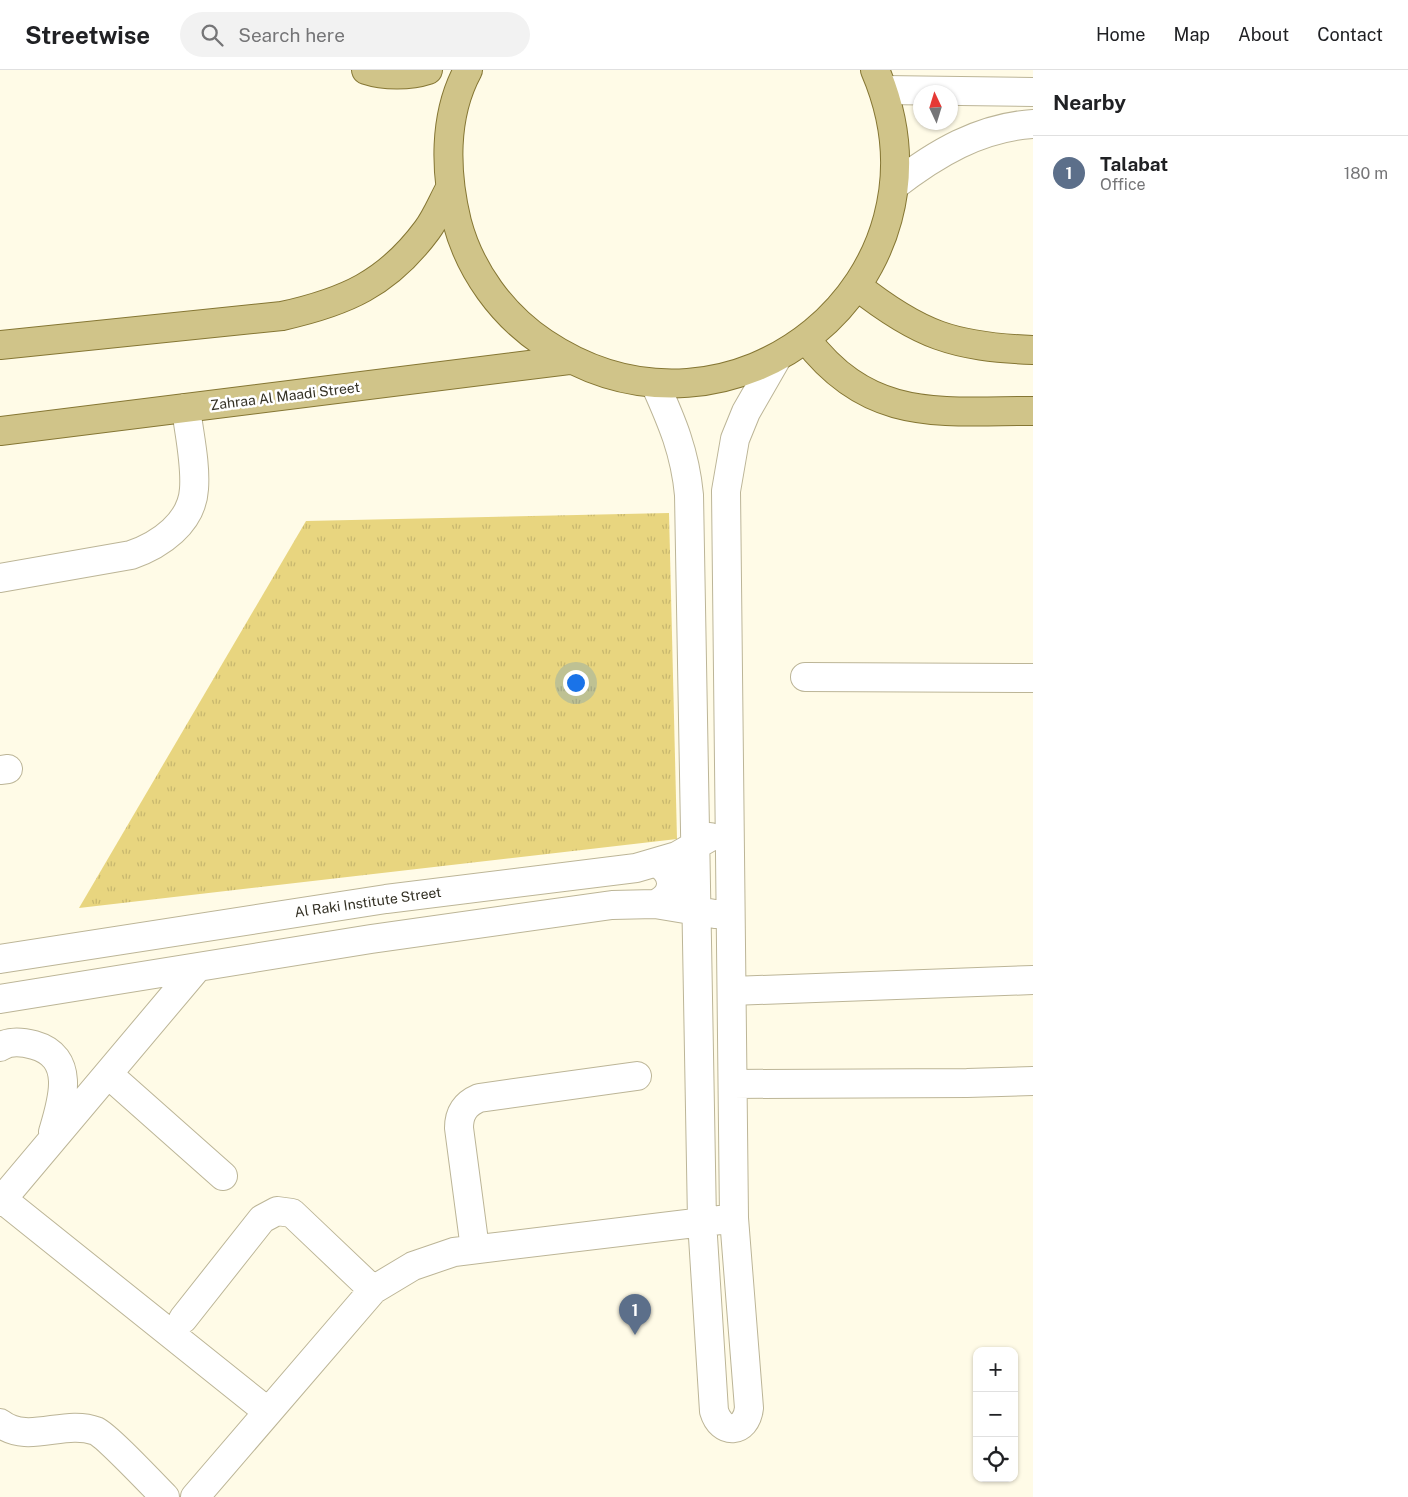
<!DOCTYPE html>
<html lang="en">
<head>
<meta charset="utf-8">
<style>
	:root { --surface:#fff; --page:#f2f2f2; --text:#202124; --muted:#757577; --line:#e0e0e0; --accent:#0f766e }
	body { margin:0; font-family:"Public Sans",sans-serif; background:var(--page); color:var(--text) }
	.controls { position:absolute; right:15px; bottom:15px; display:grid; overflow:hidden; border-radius:10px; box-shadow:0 1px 4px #0004 }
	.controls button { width:45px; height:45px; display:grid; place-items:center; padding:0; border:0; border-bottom:1px solid var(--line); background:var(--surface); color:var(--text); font:25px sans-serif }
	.compass { position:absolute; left:913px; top:15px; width:45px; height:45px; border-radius:50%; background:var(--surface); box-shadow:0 1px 4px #0004; rotate:356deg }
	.you { position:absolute; left:575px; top:612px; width:18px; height:18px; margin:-12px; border:4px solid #fff; border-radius:50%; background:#1a73e8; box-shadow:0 0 0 8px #1a73e833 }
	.badge { display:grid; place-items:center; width:32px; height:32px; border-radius:50%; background:var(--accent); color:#fff; font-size:16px; font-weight:700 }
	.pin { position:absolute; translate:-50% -41px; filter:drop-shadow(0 1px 2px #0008) }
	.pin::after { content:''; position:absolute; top:26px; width:18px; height:15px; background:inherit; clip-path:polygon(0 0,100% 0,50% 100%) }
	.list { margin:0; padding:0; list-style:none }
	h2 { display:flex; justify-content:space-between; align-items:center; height:65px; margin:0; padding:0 20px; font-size:21px }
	h2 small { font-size:16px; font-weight:400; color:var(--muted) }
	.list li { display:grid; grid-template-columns:32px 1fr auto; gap:15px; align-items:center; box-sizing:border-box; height:75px; padding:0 20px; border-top:1px solid var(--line) }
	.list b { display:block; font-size:19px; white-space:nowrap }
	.list p { margin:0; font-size:16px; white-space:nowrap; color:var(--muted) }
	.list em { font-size:16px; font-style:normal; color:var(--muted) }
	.icon { flex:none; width:28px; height:28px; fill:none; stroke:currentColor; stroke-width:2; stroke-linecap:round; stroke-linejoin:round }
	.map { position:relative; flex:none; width:1033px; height:1427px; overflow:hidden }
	header { display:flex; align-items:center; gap:30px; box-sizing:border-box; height:70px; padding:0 25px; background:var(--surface); border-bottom:1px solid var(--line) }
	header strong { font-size:24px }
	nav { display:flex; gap:28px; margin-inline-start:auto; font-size:18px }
	.search { width:350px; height:45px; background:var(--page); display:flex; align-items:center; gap:12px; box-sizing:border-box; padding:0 18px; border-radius:28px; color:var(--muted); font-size:19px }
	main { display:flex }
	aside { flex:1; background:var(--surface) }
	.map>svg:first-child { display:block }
</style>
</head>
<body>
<header>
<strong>Streetwise</strong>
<div class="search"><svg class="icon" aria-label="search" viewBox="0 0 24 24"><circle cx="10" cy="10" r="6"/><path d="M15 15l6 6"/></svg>Search here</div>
<nav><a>Home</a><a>Map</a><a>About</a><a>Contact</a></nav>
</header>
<main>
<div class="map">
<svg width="1033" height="1427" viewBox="0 0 1033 1427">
	<defs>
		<pattern id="park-tufts" width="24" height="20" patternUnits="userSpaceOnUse" patternTransform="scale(1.25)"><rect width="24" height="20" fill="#e8d57f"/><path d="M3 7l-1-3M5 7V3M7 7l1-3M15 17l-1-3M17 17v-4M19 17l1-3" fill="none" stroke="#c7b76e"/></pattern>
	</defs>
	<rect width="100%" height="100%" fill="#fffbe7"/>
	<!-- park -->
	<path fill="url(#park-tufts)" d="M 669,443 L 677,769 L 79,838 L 306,451 Z"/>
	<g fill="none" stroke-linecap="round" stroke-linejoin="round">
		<!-- minor casing -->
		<g stroke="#bcb597" stroke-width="30">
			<path id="minor" d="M 884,20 L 1033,22
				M 894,116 C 935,84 980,57 1033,54
				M 655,314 C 672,352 685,382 689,425 L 702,1151 L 714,1341 C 721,1365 746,1364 749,1338 L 734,1148 L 726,421 L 735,369 L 746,342 L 777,288
				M 0,508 L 131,485 C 160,475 192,453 194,419 C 196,393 189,364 186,338
				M 805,607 L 1033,608
				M 0,700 L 8,699
				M 655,834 C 676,825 676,804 657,793
				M 0,889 L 386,829 L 636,798 L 677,786 L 710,767
				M 732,921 L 1033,910
				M 0,929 L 371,869 L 612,835 L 655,834 L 715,844
				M 0,977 C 10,970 23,972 34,975 C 77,987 62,1032 53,1062
				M 108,1004 L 223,1106
				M 733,1014 L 967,1013 L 1033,1011
				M 2,1129 L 267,1341
				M 0,1132 L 197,898
				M 475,1179 L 459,1058 C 459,1043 465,1034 479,1028 L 637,1006
				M 183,1249 L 262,1149 L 277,1141 L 292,1143 L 373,1220
				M 0,1353 C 28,1375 64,1349 96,1361 C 107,1366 153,1415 165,1427
				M 195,1427 L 373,1220 L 413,1196 L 454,1182 L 720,1150"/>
		</g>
		<!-- major casing -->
		<g stroke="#857633" stroke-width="30">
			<path id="major" d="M 366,0 C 384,6 410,6 428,0
				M 468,0 C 443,46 445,103 457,152 C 470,201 502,245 544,273 C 732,399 965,209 875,0
				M 857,216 C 919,265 954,277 1033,280
				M 806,269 C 870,353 939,341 1033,341
				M 0,275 L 282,246 C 345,232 387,214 427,160 C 436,148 442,133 449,120
				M 0,361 L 569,290"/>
		</g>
		<!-- minor -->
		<use href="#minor" stroke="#fff" stroke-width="28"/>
		<!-- major -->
		<use href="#major" stroke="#d0c489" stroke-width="28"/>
	</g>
	<g text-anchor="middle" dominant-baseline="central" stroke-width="5" stroke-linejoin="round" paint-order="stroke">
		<!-- street labels -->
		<g font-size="14" fill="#333024" stroke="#fff">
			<text transform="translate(285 326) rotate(-7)">Zahraa Al Maadi Street</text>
			<text transform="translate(368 832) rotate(-8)">Al Raki Institute Street</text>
		</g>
	</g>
</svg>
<div class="controls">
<button>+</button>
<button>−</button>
<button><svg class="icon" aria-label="locate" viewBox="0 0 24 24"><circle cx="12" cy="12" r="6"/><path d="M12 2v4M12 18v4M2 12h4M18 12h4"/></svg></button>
</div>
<svg class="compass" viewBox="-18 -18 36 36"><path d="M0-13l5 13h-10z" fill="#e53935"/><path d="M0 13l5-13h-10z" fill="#757577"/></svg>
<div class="you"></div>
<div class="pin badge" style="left:635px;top:1265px;background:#5c6f8a">1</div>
</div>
<aside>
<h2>Nearby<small></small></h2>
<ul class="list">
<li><span class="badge" style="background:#5c6f8a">1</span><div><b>Talabat</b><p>Office</p></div><em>180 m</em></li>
</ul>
</aside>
</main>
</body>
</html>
